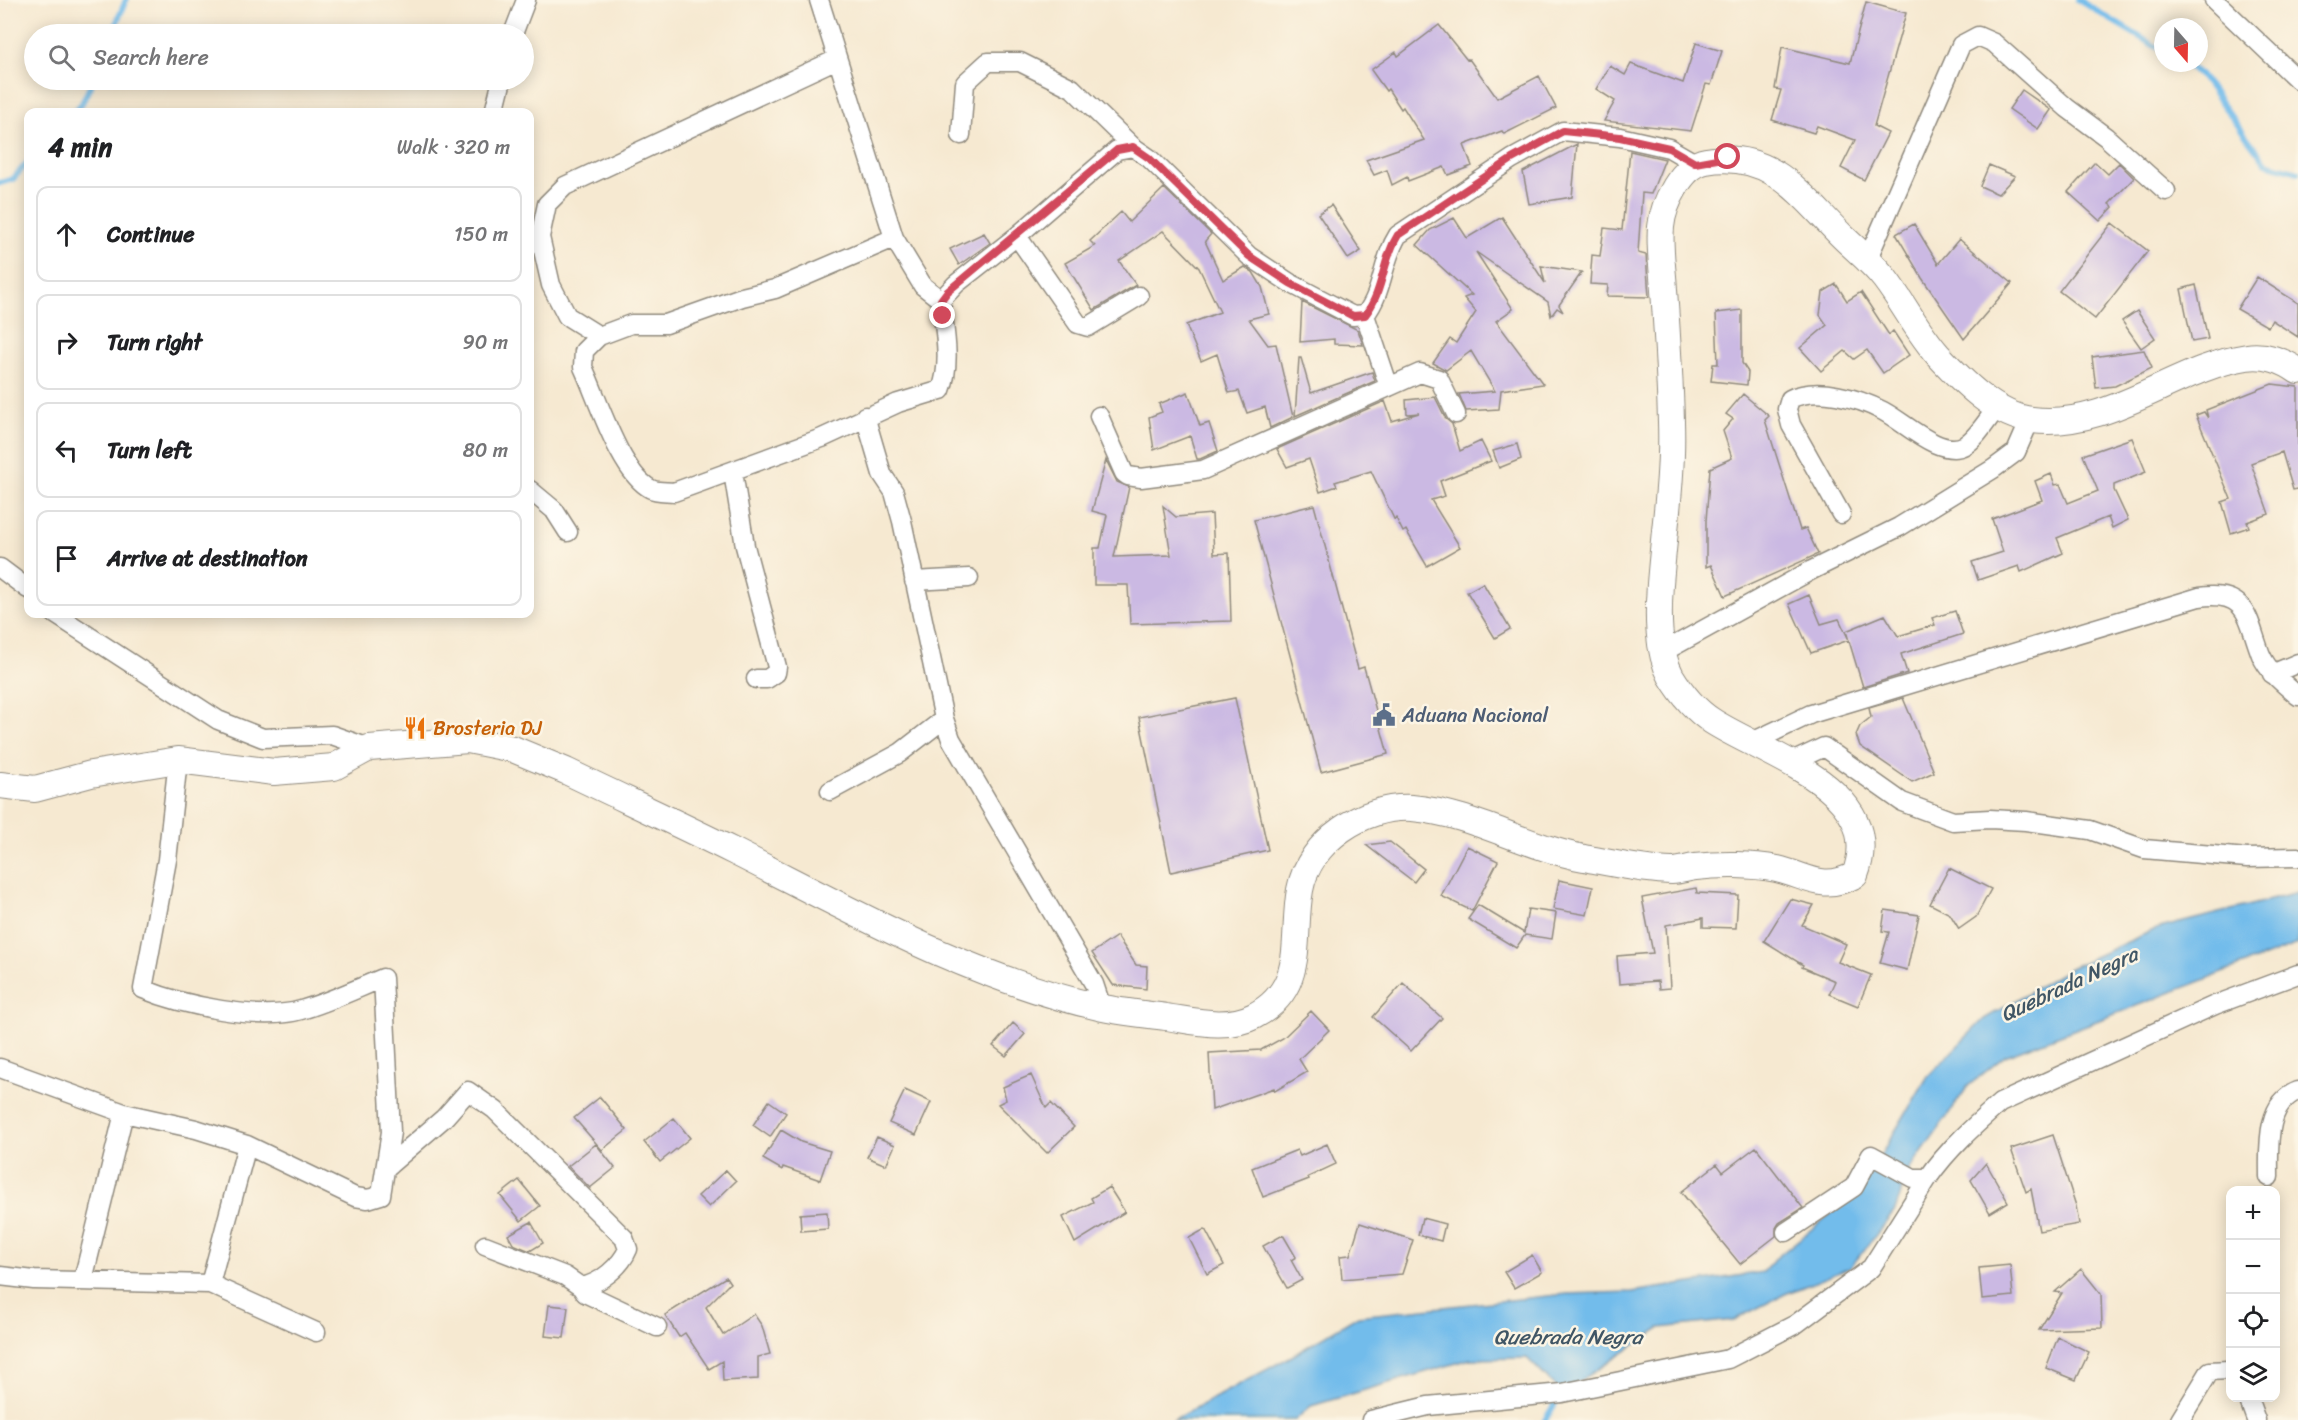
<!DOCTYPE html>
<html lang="en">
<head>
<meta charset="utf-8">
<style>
	:root { --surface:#fff; --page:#f6f6f6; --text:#202124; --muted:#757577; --line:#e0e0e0 }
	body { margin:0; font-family:Sriracha,sans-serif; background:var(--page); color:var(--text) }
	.controls { position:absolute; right:18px; bottom:18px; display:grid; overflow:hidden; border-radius:12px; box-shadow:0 3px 15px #0003 }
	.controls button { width:54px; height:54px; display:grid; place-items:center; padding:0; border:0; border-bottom:2px solid var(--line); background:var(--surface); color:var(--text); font:30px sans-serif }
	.compass { position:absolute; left:2154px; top:18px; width:54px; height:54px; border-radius:50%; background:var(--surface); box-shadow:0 3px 15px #0003; rotate:160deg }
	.stop { position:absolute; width:18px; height:18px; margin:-14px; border:4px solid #d1495b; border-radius:50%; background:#fff }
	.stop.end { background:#d1495b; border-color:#fff; box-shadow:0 2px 6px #0008 }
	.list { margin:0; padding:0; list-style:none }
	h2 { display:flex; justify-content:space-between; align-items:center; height:78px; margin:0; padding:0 24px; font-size:26px }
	h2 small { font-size:20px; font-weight:400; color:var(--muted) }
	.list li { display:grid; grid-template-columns:39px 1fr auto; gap:18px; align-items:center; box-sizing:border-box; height:96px; margin:0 12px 12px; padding:0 12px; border:2px solid var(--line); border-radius:12px }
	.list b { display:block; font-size:22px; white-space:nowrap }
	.list em { font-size:20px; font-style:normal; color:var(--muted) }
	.icon { flex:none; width:33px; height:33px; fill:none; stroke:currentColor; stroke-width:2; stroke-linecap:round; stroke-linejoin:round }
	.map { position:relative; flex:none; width:2298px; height:1420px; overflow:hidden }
	.search { position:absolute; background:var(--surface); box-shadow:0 3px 15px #0003; left:24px; top:24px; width:510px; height:66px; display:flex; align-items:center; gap:15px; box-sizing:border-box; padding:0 21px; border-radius:33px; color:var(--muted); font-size:22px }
	.panel { position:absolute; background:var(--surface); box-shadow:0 3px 15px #0003; left:24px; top:108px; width:510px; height:510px; border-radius:12px }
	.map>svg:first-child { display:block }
</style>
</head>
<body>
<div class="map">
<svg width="2298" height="1420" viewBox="0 0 2298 1420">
	<rect width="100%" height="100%" fill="#fcf5e5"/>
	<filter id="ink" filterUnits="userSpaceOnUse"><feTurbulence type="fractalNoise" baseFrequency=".0167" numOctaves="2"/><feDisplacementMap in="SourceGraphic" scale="12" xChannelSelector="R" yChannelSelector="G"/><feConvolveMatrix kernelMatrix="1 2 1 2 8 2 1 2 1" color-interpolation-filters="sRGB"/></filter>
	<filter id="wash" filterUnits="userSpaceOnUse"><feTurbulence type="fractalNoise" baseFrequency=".008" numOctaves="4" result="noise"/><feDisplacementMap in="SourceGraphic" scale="24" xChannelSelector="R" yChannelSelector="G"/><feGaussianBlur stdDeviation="1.35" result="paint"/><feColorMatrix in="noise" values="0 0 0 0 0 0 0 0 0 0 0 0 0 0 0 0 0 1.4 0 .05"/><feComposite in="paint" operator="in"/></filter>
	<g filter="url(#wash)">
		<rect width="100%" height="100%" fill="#f6e9d1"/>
		<!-- water -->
		<path fill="#72bceb" stroke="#4e748b" stroke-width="1.5" d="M 2298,893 L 2298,944 L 2005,1056 L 1968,1086 L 1909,1170 L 1895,1211 L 1850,1268 L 1785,1294 L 1734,1320 L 1660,1328 L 1562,1393 L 1527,1358 L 1470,1359 L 1311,1406 L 1295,1420 L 1173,1420 L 1292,1356 L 1358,1316 L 1567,1294 L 1632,1292 L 1763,1272 L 1776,1258 L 1860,1190 L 1928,1076 L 1984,1019 L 2070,968 L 2156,929 Z"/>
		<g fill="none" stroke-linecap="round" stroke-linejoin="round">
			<!-- stream -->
			<path stroke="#72bceb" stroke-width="6" d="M 2078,0 L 2163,51
				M 112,34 L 126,0
				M 2182,63 L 2200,74 L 2266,163 L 2298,172
				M 74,112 L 82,103 L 93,80
				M 0,183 L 13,179 L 28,162
				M 1545,1420 L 1559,1397"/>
		</g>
		<g id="blocks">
			<!-- building -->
			<path fill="#cbb9e3" d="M 1866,2 L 1906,13 L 1874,126 L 1888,133 L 1864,180 L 1841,168 L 1855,140 L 1817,126 L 1814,133 L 1772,120 L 1781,90 L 1775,89 L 1782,47 L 1850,63 Z
				M 1439,25 L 1467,60 L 1469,59 L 1497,98 L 1539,76 L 1556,108 L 1504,134 L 1502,131 L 1464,145 L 1472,166 L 1448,175 L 1444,167 L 1408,181 L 1407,177 L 1392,185 L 1387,170 L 1374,175 L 1366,160 L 1424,140 L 1403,107 L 1401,109 L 1388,89 L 1386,91 L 1371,70 L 1396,52 L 1398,56 Z
				M 1696,43 L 1722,51 L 1711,85 L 1706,84 L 1691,131 L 1604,121 L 1615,101 L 1596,89 L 1610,66 L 1625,75 L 1631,64 L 1683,83 Z
				M 2022,90 L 2051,110 L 2038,129 L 2009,109 Z
				M 1577,144 L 1572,197 L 1529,204 L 1523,172 Z
				M 1630,151 L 1665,159 L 1651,194 L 1642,193 L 1638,253 L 1646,255 L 1649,297 L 1607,296 L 1608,285 L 1590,284 L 1592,255 L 1600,256 L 1604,228 L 1622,230 Z
				M 2095,162 L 2108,174 L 2119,163 L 2134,178 L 2109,204 L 2113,207 L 2100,221 L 2068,192 Z
				M 1989,165 L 2015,176 L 1998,194 L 1980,186 Z
				M 1164,188 L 1211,234 L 1205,241 L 1223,280 L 1245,267 L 1253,272 L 1262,287 L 1269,314 L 1249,319 L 1268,345 L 1276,344 L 1293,417 L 1270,428 L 1265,407 L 1247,413 L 1239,391 L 1229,393 L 1217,354 L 1201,361 L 1186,325 L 1220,312 L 1199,268 L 1163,231 L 1119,261 L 1136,285 L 1094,310 L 1065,263 L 1095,246 L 1090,241 L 1121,212 L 1129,222 Z
				M 1331,205 L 1361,251 L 1348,259 L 1318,214 Z
				M 1502,217 L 1545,283 L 1541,266 L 1582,272 L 1559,305 L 1563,312 L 1557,308 L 1551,316 L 1548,302 L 1476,252 L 1513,309 L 1496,321 L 1543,384 L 1501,390 L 1499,409 L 1466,411 L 1459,394 L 1495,391 L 1471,351 L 1446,370 L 1433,363 L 1450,339 L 1456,343 L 1476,312 L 1464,298 L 1472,295 L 1417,245 L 1430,230 L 1454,218 L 1467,238 Z
				M 2112,223 L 2148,251 L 2095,319 L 2059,291 Z
				M 1914,224 L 1938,264 L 1959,239 L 2012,283 L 1964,339 L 1922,278 L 1896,234 Z
				M 984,233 L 990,243 L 959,265 L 950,249 Z
				M 2257,277 L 2298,303 L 2298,337 L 2272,320 L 2268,327 L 2237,309 Z
				M 1836,284 L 1847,301 L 1861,292 L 1889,335 L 1893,331 L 1909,355 L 1883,373 L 1867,350 L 1854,359 L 1845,351 L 1821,371 L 1800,348 L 1827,325 L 1820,315 L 1823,292 Z
				M 2196,285 L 2208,339 L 2192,342 L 2181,289 Z
				M 1302,302 L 1358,330 L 1363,345 L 1334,344 L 1334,339 L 1300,342 Z
				M 1742,310 L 1742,363 L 1748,372 L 1747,385 L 1711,381 L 1713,364 L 1718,364 L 1716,313 Z
				M 2137,311 L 2155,338 L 2141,348 L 2122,321 Z
				M 2144,350 L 2152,368 L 2115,386 L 2096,388 L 2092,357 Z
				M 1299,358 L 1301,358 L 1311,393 L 1372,372 L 1375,381 L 1295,416 Z
				M 2272,384 L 2298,387 L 2298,489 L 2293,490 L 2282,452 L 2251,463 L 2269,514 L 2247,522 L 2249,527 L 2231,533 L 2222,502 L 2231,499 L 2196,415 L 2204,412 L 2208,418 L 2206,410 Z
				M 1188,392 L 1200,426 L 1209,423 L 1218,451 L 1200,459 L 1197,459 L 1190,436 L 1154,450 L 1149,417 L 1162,412 L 1159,404 Z
				M 1743,394 L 1769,416 L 1765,420 L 1800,530 L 1806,528 L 1818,554 L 1725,596 L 1711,565 L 1706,567 L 1706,521 L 1710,468 L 1732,458 L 1723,431 L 1733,419 L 1726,414 Z
				M 1435,397 L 1446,419 L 1452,424 L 1460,451 L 1481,441 L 1491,461 L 1440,481 L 1445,496 L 1431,500 L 1460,547 L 1427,566 L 1406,530 L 1403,532 L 1396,518 L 1394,519 L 1371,471 L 1335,482 L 1337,486 L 1320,492 L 1309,459 L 1287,467 L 1277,449 L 1385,401 L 1392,421 L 1419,413 L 1407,414 L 1406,400 Z
				M 2132,438 L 2146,472 L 2114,485 L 2114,490 L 2128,520 L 2112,528 L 2108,517 L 2057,538 L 2063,553 L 2021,572 L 2019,566 L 1978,580 L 1972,562 L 2003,552 L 1992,519 L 2042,500 L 2035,481 L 2051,474 L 2055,485 L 2060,484 L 2068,503 L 2098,491 L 2083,455 Z
				M 1517,444 L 1521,459 L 1499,468 L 1493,451 Z
				M 1106,460 L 1117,482 L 1129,487 L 1114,557 L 1171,555 L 1163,506 L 1176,517 L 1212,514 L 1214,554 L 1229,553 L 1231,621 L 1130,624 L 1128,585 L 1094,585 L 1094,548 L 1100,548 L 1107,515 L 1092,511 Z
				M 1314,505 L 1358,669 L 1364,667 L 1388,754 L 1321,772 L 1254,520 Z
				M 1483,583 L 1510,629 L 1495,638 L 1467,592 Z
				M 1809,595 L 1821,624 L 1839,619 L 1849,640 L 1811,653 L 1789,604 Z
				M 1955,611 L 1963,634 L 1901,654 L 1907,673 L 1863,687 L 1846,631 L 1885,615 L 1898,636 L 1935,625 L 1932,618 Z
				M 1235,698 L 1268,850 L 1171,872 L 1139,717 Z
				M 1903,698 L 1934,772 L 1912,782 L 1860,746 L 1856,735 L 1860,726 L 1871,717 L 1869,708 Z
				M 1390,842 L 1424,869 L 1414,882 L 1366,845 Z
				M 1467,846 L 1498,861 L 1472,911 L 1441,896 Z
				M 1949,868 L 1991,889 L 1976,917 L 1959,929 L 1950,914 L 1930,904 Z
				M 1559,880 L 1593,887 L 1587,915 L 1553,909 Z
				M 1696,888 L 1697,893 L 1738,895 L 1736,928 L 1703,927 L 1703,918 L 1666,925 L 1670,988 L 1659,989 L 1658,981 L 1619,984 L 1617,956 L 1653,953 L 1642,898 Z
				M 1790,899 L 1814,905 L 1802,925 L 1846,944 L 1838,962 L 1871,975 L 1858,1006 L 1829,994 L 1835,981 L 1802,967 L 1803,965 L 1764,941 Z
				M 1478,905 L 1524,933 L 1528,909 L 1556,913 L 1552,939 L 1525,935 L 1516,948 L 1468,919 Z
				M 1885,910 L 1919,915 L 1907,970 L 1880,963 L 1889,932 L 1882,931 Z
				M 1117,936 L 1136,965 L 1147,966 L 1146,989 L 1113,985 L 1092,953 Z
				M 1403,983 L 1442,1018 L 1411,1051 L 1373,1017 Z
				M 1311,1011 L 1329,1030 L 1299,1059 L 1307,1072 L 1275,1091 L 1274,1088 L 1212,1110 L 1209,1053 L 1261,1050 L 1283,1038 Z
				M 1013,1023 L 1025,1034 L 1006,1056 L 993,1046 Z
				M 1031,1075 L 1046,1108 L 1051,1103 L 1074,1127 L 1047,1153 L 998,1104 L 1006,1100 L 1003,1087 Z
				M 905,1090 L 931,1102 L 916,1135 L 889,1123 Z
				M 600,1097 L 627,1130 L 602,1150 L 574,1118 Z
				M 769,1101 L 786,1113 L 770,1137 L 753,1125 Z
				M 674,1118 L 690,1138 L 660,1162 L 644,1142 Z
				M 781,1130 L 801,1142 L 830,1151 L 820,1180 L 783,1167 L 782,1170 L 763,1159 Z
				M 2053,1135 L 2076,1206 L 2079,1224 L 2039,1231 L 2031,1189 L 2026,1192 L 2011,1149 Z
				M 877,1137 L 895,1145 L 886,1165 L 867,1157 Z
				M 596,1144 L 615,1168 L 590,1188 L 568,1166 Z
				M 1327,1144 L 1336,1164 L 1308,1177 L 1309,1179 L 1263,1197 L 1252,1168 L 1297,1150 L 1300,1156 Z
				M 1756,1147 L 1803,1208 L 1779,1223 L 1776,1228 L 1776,1236 L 1740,1264 L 1681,1192 L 1717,1164 L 1723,1172 Z
				M 1986,1163 L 2008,1202 L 1990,1213 L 1971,1180 Z
				M 726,1170 L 736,1181 L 709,1207 L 698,1196 Z
				M 519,1180 L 540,1206 L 521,1221 L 500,1195 Z
				M 1109,1187 L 1125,1212 L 1075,1243 L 1063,1217 L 1093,1202 L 1091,1198 Z
				M 827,1212 L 828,1229 L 801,1231 L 800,1214 Z
				M 1422,1218 L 1445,1224 L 1441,1241 L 1418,1235 Z
				M 531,1222 L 543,1243 L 530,1251 L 513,1244 L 508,1235 Z
				M 1360,1223 L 1413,1240 L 1402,1274 L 1342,1279 L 1340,1256 L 1350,1255 Z
				M 1205,1229 L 1224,1265 L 1207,1274 L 1189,1238 Z
				M 1283,1235 L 1296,1257 L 1291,1260 L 1302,1280 L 1287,1288 L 1263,1246 Z
				M 1532,1255 L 1542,1272 L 1514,1288 L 1504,1272 Z
				M 2010,1265 L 2013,1296 L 1982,1299 L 1979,1268 Z
				M 2081,1269 L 2101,1294 L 2102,1328 L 2039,1330 L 2062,1293 L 2055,1292 Z
				M 726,1277 L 730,1283 L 706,1307 L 723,1335 L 754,1314 L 762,1326 L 770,1354 L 758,1357 L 758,1379 L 723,1381 L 722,1361 L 709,1369 L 685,1333 L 679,1337 L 665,1315 Z
				M 549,1305 L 568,1307 L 564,1338 L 545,1336 Z
				M 2058,1337 L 2089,1352 L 2076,1380 L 2046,1368 Z"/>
		</g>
	</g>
	<g filter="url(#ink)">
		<use href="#blocks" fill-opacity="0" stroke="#908a7e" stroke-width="1.5"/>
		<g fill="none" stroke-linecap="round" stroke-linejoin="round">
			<!-- minor casing -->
			<g stroke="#908a7e" stroke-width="21">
				<path id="minor" d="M 819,0 L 894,238 L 923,286 L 941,300
					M 2214,0 L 2298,80
					M 513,34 L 526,0
					M 494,112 L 502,80
					M 961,135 L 965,83 L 988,62 L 1020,62 L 1072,88 L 1133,147
					M 1017,236 L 1078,324 L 1088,327 L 1139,296
					M 894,238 L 775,289 L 742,297 L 666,324 L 631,324 L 599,336 L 584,351 L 583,367 C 598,399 620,473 651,489 C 657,492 668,491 674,492 L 822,438 L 898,403 L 941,390 C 952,363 944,328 941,300 L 956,284 L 1017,236 L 1117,150 L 1133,147 L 1149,158 L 1249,256 L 1290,283 L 1353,316 L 1365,315 C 1384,291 1382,260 1398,235 L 1512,159 L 1563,131 L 1620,137 L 1669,148 L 1695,163
					M 1868,258 L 1961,45 L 1978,36 L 1994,43 L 2067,108 L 2106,137 L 2166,191
					M 1365,315 L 1389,387
					M 599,336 L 567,316 L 551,285 L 540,237 L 547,204 L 565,186 L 837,59
					M 865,416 L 882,474 L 894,492 L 902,521 L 944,719 L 951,739 L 1094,984 L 1102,1008
					M 1099,416 L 1124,473 L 1128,476 L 1141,478 L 1203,470 L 1420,373 L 1439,379 L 1456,414
					M 733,472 L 745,546 L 777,667 L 776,673 L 767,679 L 756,679
					M 530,490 L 554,510 L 568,532
					M 1841,514 L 1791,425 L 1787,409 L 1790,399 C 1817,386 1858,398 1883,411 C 1903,421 1941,459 1965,445 C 1978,437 1988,418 1998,407
					M 0,568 L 28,589
					M 914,581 L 969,578
					M 55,614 L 218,720 L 263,738 L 332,735 L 369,748
					M 1663,652 L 1812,570 L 1899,527 L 1993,469 L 2016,452 L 2030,420
					M 2272,674 L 2298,663
					M 1750,743 L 1811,714 L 2199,597 C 2249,590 2247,619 2261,655 C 2269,673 2284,684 2298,696
					M 1792,762 L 1824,747 L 1902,802 L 1953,821 L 1990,819 L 2026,821 L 2090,830 L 2144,849 L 2247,858 L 2298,857
					M 830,791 L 900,753 L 944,719
					M 0,1068 L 124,1113 L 196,1129 L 247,1145 L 355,1197 L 368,1199 L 381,1195 L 391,1132 L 383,978 C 356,989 329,1002 301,1010 C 260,1022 182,1005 143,989 L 167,860 L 178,760
					M 387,1167 L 444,1118 L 468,1091 L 495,1110 L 624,1238 L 628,1249 C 621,1266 600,1284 581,1287 L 565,1276 L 485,1245
					M 2269,1177 C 2269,1148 2265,1103 2298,1091
					M 1786,1232 L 1854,1187 L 1871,1155 L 1913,1178 L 1928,1178 C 1948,1149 1974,1126 2000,1103 L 2215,1005 L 2298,974
					M 0,1276 L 34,1280 L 210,1284 L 316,1332
					M 83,1280 L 124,1113
					M 210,1284 L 247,1145
					M 581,1287 L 585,1293 L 657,1327
					M 2248,1398 L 2256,1420
					M 1371,1420 L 1428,1406 L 1562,1393 L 1728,1359 L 1796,1324 L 1871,1268 L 1928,1178
					M 2180,1420 L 2210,1371 L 2228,1370 L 2230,1372"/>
			</g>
			<!-- secondary casing -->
			<g stroke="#908a7e" stroke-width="28">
				<path id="secondary" d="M 0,785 L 35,789 L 91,774 L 178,760 L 274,772 L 334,767 L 369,748 L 468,740 L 513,749 L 566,771 C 622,798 679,824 735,852 C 852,911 970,978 1099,1007 C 1121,1012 1144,1014 1166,1017 C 1194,1021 1227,1030 1254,1016 C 1308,988 1291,937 1300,890 C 1309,841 1364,805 1412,808 C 1472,813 1525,847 1584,858 C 1610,863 1647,871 1672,871 C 1680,871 1687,868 1695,867 C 1720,864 1752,864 1777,869 C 1808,876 1822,892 1855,875 C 1888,789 1766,756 1712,721 C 1695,710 1682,694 1671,676 C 1657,650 1658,613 1660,584 C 1664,531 1673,475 1671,422 C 1670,378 1667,333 1664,290 C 1663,269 1659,248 1661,227 C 1663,204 1682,165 1706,161 C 1771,150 1800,194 1841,235 C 1856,250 1872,262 1885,279 C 1904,304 1917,331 1938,355 C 1962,381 1996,416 2032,420 C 2109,430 2176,367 2247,357 C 2265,354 2284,361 2298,371"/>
			</g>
			<!-- minor -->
			<use href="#minor" stroke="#fff" stroke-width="18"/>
			<!-- secondary -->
			<use href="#secondary" stroke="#fff" stroke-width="26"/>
		</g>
	</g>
	<g fill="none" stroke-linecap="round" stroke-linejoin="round" filter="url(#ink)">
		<!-- route -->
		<path stroke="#d1495b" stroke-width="8" d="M 943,316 L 941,300 L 947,292 L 1117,150 L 1133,147 L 1149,158 L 1249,256 L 1290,283 L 1353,316 L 1365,315 C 1384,291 1382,260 1398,235 L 1512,159 L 1563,131 L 1620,137 L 1669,148 L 1695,163 L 1728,157"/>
	</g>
	<!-- icons -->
	<defs>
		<g id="civic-bare" transform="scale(1.8)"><path d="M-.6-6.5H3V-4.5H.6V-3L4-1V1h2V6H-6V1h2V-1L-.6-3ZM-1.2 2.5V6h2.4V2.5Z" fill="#5c6f8a" stroke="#fcf5e5" stroke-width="2.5" paint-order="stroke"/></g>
		<g id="restaurant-bare" transform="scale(1.8)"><path d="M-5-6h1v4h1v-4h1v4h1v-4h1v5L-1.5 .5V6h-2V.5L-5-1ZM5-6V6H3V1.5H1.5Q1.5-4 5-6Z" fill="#e8710a" stroke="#fcf5e5" stroke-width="2.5" paint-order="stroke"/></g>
	</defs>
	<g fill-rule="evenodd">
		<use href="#civic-bare" x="1384" y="715"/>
		<use href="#restaurant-bare" x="415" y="728"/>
	</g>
	<g text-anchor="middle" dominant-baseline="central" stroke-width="5" stroke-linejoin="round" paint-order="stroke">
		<!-- service labels -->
		<g font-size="20" fill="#4e5e75" stroke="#fcf5e5" text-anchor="start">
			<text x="1402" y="715">Aduana Nacional</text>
		</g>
		<!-- food labels -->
		<g font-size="20" fill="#c56008" stroke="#fcf5e5" text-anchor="start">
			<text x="433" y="728">Brosteria DJ</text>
		</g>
		<!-- water labels -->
		<g font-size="21" font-style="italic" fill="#405665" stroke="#fcf5e5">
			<text transform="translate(2069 984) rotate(-25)">Quebrada Negra</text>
			<text x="1568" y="1337">Quebrada Negra</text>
		</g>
	</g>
</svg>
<div class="controls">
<button>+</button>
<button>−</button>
<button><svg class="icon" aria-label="locate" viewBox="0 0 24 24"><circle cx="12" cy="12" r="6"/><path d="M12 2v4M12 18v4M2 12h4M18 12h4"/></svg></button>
<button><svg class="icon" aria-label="layers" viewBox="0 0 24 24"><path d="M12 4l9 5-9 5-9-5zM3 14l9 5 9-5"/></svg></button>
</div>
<svg class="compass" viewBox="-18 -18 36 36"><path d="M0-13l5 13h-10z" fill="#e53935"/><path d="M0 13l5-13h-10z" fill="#757577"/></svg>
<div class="stop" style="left:1728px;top:157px"></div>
<div class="stop end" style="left:943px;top:316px"></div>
<div class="search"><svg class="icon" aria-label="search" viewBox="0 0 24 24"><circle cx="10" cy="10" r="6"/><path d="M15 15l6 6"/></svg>Search here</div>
<section class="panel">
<h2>4 min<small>Walk · 320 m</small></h2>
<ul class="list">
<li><svg class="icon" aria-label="ahead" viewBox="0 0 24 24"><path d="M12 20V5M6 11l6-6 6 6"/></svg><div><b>Continue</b></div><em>150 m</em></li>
<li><svg class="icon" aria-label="right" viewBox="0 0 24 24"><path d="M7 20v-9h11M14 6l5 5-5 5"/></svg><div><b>Turn right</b></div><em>90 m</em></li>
<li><svg class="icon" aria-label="left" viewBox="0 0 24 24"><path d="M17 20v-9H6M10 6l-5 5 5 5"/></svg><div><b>Turn left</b></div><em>80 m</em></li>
<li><svg class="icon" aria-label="arrive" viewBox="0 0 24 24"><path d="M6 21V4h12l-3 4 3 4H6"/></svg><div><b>Arrive at destination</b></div></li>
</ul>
</section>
</div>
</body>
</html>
